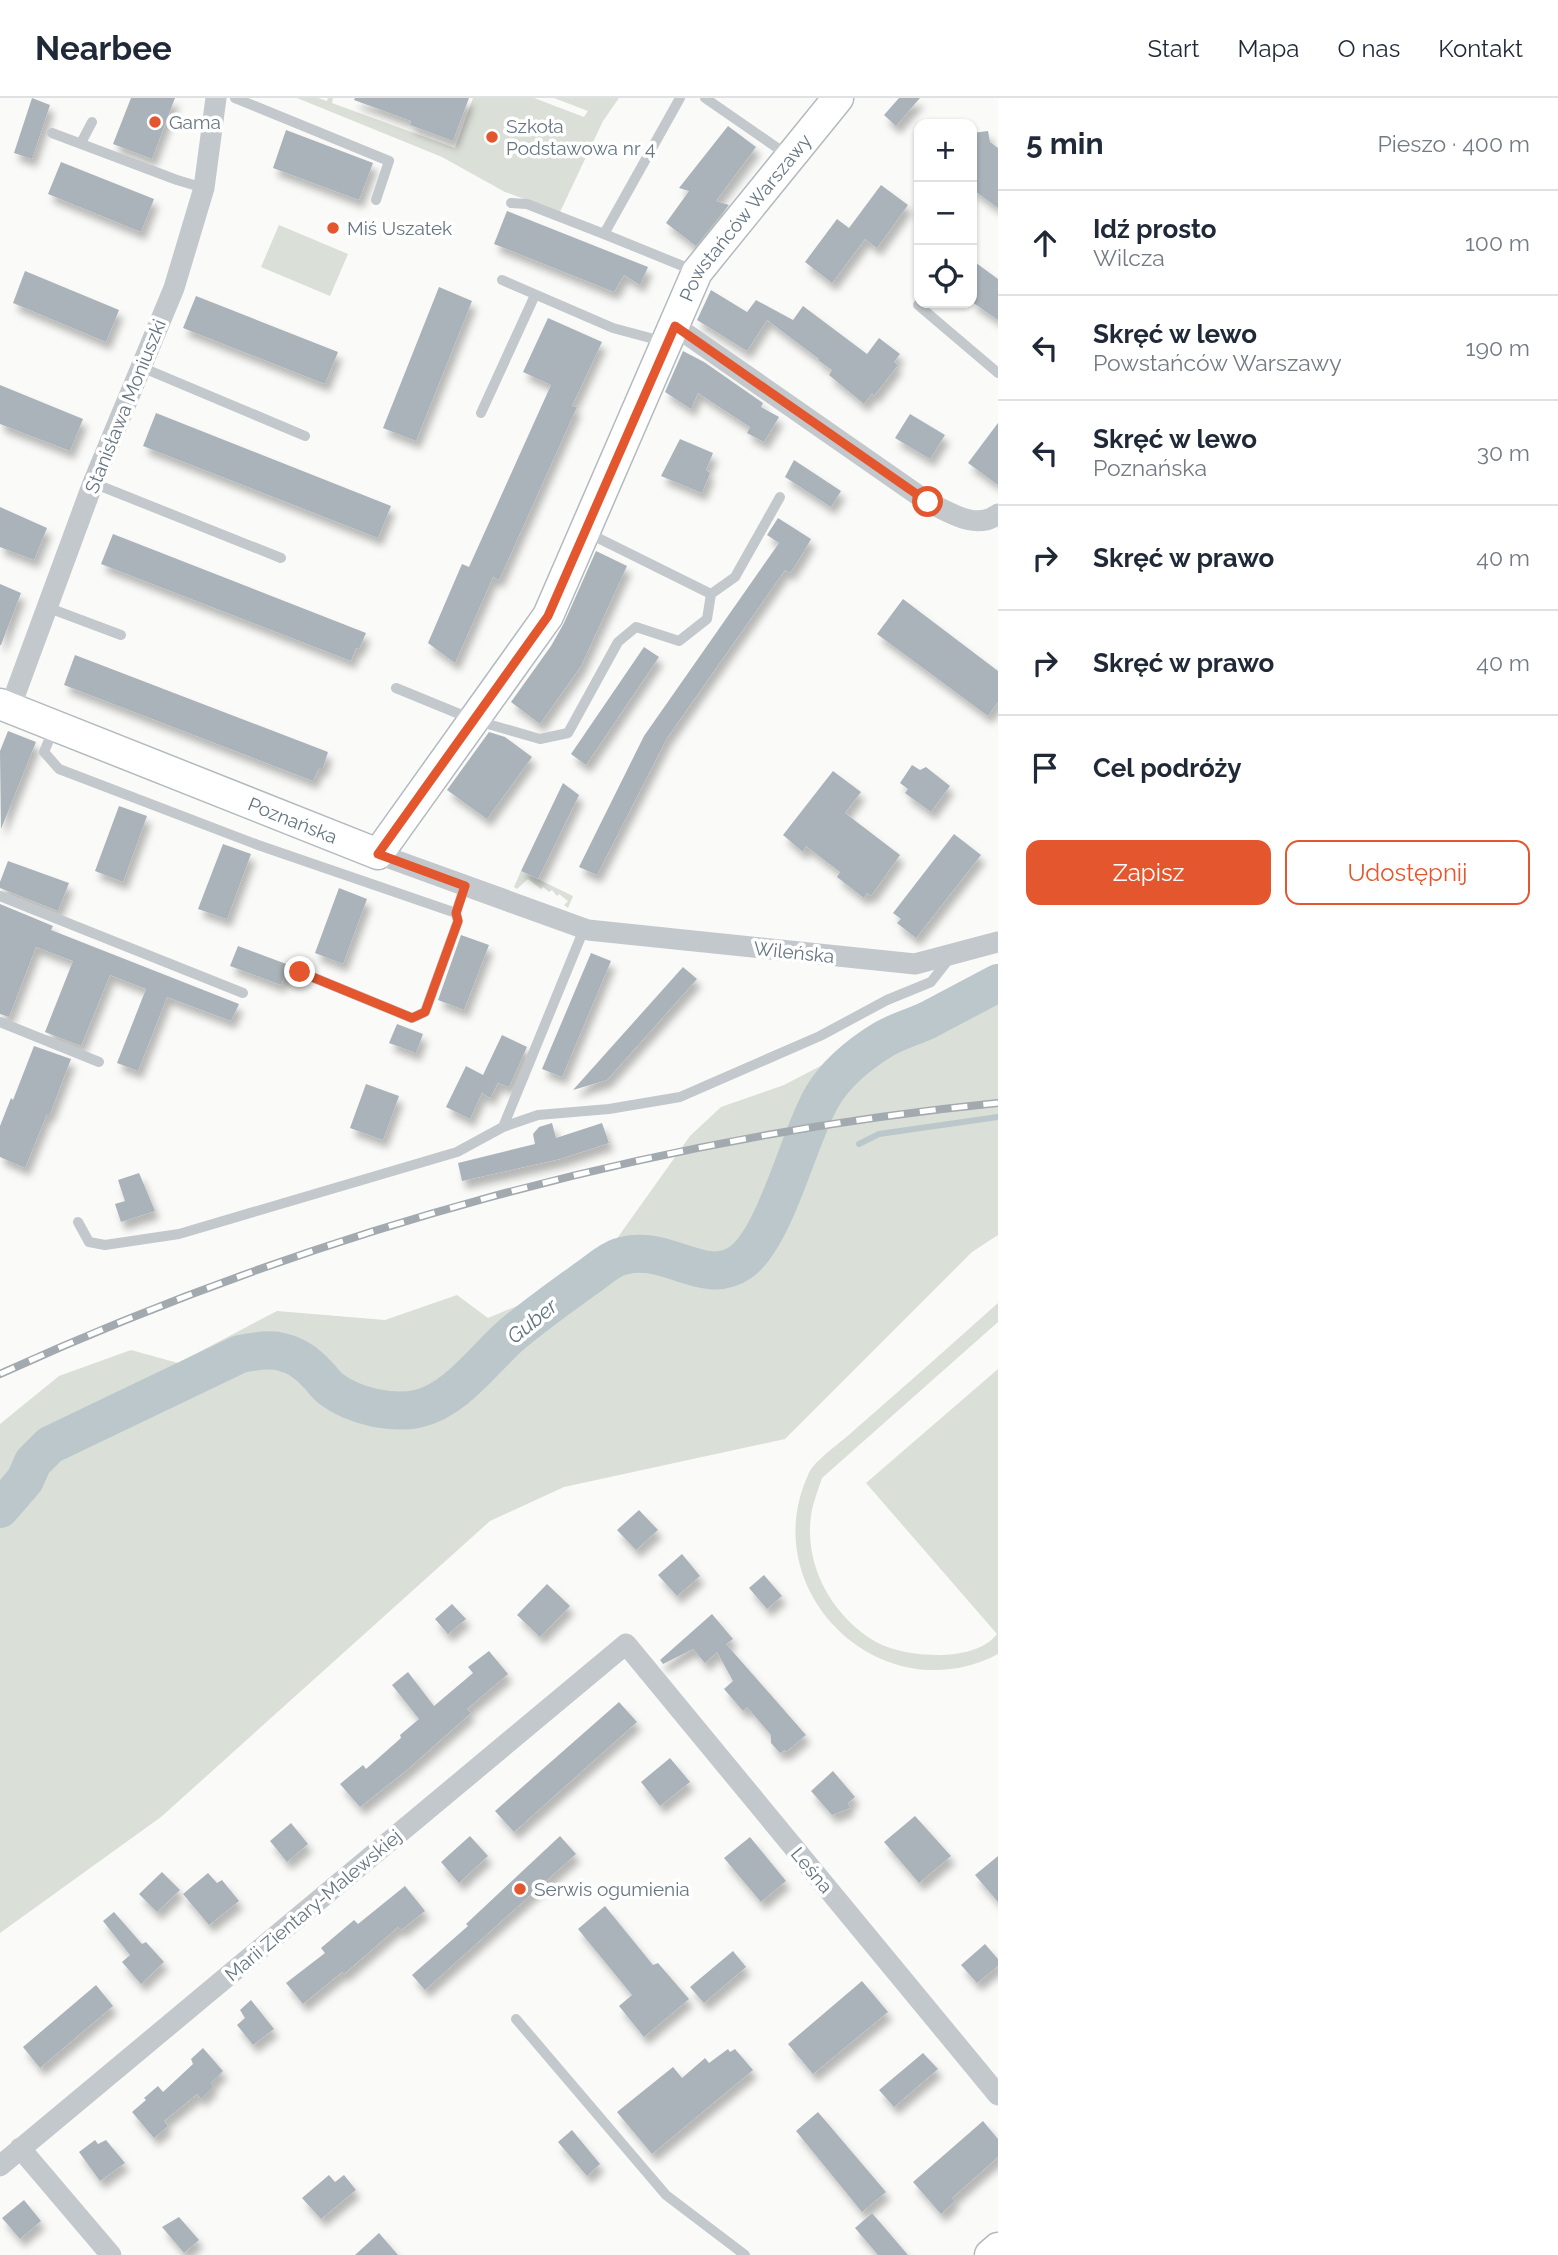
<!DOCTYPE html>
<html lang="pl">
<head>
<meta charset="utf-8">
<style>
	:root { --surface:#fff; --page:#f6f6f7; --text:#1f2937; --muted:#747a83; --line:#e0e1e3; --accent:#e4572e }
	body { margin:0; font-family:Raleway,sans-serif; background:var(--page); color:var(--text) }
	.controls { position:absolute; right:21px; top:21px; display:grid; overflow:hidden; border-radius:14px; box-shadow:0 2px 5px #0004 }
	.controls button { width:63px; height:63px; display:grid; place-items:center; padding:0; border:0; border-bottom:2px solid var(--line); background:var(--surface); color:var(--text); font:35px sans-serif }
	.stop { position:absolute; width:21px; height:21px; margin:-16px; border:5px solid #e4572e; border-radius:50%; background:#fff }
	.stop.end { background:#e4572e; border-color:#fff; box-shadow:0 2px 7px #0008 }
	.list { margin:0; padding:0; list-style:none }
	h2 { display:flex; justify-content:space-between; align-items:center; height:91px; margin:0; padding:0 28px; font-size:30px }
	h2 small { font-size:23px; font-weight:400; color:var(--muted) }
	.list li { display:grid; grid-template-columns:46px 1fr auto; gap:21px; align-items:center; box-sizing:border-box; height:105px; padding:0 28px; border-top:2px solid var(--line) }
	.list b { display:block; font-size:26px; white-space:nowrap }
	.list p { margin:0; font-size:23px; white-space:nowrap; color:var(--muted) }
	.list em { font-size:23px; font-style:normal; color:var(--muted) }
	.actions { display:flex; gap:14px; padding:21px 28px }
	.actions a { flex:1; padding:16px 0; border:2px solid var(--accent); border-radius:14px; text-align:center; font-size:24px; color:var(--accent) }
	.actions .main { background:var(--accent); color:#fff }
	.icon { flex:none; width:38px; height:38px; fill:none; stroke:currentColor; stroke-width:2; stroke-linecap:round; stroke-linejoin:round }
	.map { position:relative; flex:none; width:998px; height:2157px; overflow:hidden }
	header { display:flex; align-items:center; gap:42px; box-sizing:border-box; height:98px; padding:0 35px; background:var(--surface); border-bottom:2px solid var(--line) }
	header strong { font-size:33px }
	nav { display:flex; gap:38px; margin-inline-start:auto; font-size:24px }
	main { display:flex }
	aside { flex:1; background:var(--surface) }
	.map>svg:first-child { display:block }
</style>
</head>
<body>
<header>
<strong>Nearbee</strong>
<nav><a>Start</a><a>Mapa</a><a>O nas</a><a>Kontakt</a></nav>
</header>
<main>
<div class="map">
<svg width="998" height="2157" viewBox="0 0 998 2157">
	<defs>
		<filter id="shadow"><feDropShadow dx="4.5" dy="8" stdDeviation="3.5" flood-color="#0004"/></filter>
	</defs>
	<rect width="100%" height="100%" fill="#fafaf8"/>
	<!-- green -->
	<path fill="#dadfd7" d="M 297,0 L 318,0 L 327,3 L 328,0 L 333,0 L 332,5 L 455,50 L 473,0 L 534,0 L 584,19 L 588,13 L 554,0 L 619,0 L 603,23 L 560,114 L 505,94 L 442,59 Z
		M 279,127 L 348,156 L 330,198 L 261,169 Z
		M 521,773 L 573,798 L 568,810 L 564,807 L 568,803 L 559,796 L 557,798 L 552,792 L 549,794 L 543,789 L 541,791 L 528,781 L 517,791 L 514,789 Z
		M 998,882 L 998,1137 L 972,1154 L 785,1341 L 564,1389 L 490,1423 L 161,1719 L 0,1835 L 0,1326 L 59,1278 L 131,1252 L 178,1265 L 277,1213 L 385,1222 L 457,1197 L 488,1220 L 591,1177 L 690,1038 L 721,1009 L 784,987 L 966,892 Z
		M 998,1205 L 998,1224 L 822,1380 C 818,1392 813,1405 811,1417 C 804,1468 832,1518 876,1544 C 895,1554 918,1557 939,1557 C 959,1557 985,1552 997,1536 L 866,1385 L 998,1271 L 998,1556 C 882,1617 753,1493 809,1375 C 814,1363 840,1345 851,1335 C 900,1292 949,1249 998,1205 Z"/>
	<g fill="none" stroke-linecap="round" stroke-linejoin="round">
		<!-- stream -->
		<path stroke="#bbc7cb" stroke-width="6" d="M 859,1046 L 879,1036 L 998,1019
			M 785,1087 L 797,1088
			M 186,1268 L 190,1278"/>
		<!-- river -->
		<path stroke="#bbc7cb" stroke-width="38" d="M 0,1411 L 25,1382 L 33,1364 L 50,1347 L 240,1256 C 253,1254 268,1250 282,1254 C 295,1257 308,1266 317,1276 C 322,1281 326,1287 331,1291 C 354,1308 390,1316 417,1311 C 454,1303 482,1264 508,1240 C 532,1219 558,1201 584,1182 C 595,1175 607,1163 619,1159 C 666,1143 703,1191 741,1164 C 776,1139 799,1038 822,999 C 836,975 861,955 884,941 C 898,933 913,929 928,922 C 951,910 975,897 998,885"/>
	</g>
	<!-- building -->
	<path fill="#aab3b9" filter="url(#shadow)" d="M 32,0 L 50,7 L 32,61 L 14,55 Z
		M 131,0 L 175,0 L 152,61 L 113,46 Z
		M 355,0 L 469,0 L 453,43 L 410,27 L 411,23 L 354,2 Z
		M 899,0 L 920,0 L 896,28 L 884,17 Z
		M 728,28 L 756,49 L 716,103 L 729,107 L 696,148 L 666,125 L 689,93 L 679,90 Z
		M 286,32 L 373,65 L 359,102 L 273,70 Z
		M 988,33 L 990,44 L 998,50 L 998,110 L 972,91 L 972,35 Z
		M 61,64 L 154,101 L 141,134 L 48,96 Z
		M 881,87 L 908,107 L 877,150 L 865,141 L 832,185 L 805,164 L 837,121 L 849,130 Z
		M 507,113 L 648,169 L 640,187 L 624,177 L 614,194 L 494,146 Z
		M 972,162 L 998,181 L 998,222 L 972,204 Z
		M 25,173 L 119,212 L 106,244 L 13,205 Z
		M 439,189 L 472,203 L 416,343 L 383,330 Z
		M 711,192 L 747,214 L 756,202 L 793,222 L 803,208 L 867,256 L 879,240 L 900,256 L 894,264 L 898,267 L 874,298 L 872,295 L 864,306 L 829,277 L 832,272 L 818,262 L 819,261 L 767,222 L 747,253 L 697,222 Z
		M 196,198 L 338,254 L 325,286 L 183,230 Z
		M 548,220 L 602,244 L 572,308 L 577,309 L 499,482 L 493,479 L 455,565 L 428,545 L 462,466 L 469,469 L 551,287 L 523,274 Z
		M 683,253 L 704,264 L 763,305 L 761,309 L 779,319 L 764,344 L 747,335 L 750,329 L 698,295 L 691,311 L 665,294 Z
		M 0,287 L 83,321 L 70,353 L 0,326 Z
		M 156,315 L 391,408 L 378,440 L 143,348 Z
		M 910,316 L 945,337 L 930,361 L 895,340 Z
		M 998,325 L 998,387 L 968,365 Z
		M 680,341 L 713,355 L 706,372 L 710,375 L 702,395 L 661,378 Z
		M 794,362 L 841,393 L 831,409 L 785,379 Z
		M 0,409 L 47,430 L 34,462 L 0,449 Z
		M 778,420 L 811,441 L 800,460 L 790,475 L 785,472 L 667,640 L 597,777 L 579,769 L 644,638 L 779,445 L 767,437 Z
		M 113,436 L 366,535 L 359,551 L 356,550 L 351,563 L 101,466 Z
		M 596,453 L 627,468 L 581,568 L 540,626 L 511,604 L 551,548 L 564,525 Z
		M 0,486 L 21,495 L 1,547 L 0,547 Z
		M 903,501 L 998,573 L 998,604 L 988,618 L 877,536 Z
		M 644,549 L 659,559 L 586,667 L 571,656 Z
		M 75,557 L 328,654 L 323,670 L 319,670 L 313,683 L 64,587 Z
		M 8,633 L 36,644 L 1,731 L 0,653 Z
		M 489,634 L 505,639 L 532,659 L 487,721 L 447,692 Z
		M 912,667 L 920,672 L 926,669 L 950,688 L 931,714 L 905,695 L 908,691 L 900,685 Z
		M 833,673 L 861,694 L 845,715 L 900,757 L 871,798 L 867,795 L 864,800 L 837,779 L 840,774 L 806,748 L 803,754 L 783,737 Z
		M 563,685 L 579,697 L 538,781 L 521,773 Z
		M 119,708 L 147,718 L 123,784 L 95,773 Z
		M 954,736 L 981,757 L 916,840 L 897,825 L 901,821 L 893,815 Z
		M 223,746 L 251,756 L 227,821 L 198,811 Z
		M 8,763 L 69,785 L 58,813 L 0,790 L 0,784 Z
		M 339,790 L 367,801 L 343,866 L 315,855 Z
		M 0,806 L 53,828 L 51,832 L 239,906 L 231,923 L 167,899 L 138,973 L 117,965 L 146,891 L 110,877 L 81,948 L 76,946 L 45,934 L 73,863 L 36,849 L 9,919 L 0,916 Z
		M 461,837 L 489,847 L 464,912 L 438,902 Z
		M 238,848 L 289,867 L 281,887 L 230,868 Z
		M 591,855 L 611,863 L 562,979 L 542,971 Z
		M 683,869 L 697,881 L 607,982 L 573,992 Z
		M 397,926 L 423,936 L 416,955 L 389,945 Z
		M 502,937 L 527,949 L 509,989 L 498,985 L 490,1000 L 482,995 L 470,1021 L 446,1009 L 466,968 L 483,977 Z
		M 34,948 L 71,961 L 50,1016 L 47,1016 L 25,1070 L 0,1059 L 0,1028 L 11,1000 L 13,1002 Z
		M 366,986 L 399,998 L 383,1042 L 350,1030 Z
		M 552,1025 L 556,1040 L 602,1025 L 609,1045 L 560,1061 L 462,1083 L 458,1065 L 535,1046 L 533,1036 L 539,1029 Z
		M 139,1075 L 155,1113 L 121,1124 L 115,1106 L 125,1103 L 118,1082 Z
		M 639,1412 L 658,1432 L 636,1452 L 617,1432 Z
		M 682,1456 L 700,1478 L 677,1498 L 658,1477 Z
		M 764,1477 L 782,1498 L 767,1511 L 749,1490 Z
		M 547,1486 L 570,1508 L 540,1539 L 517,1517 Z
		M 452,1506 L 466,1521 L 448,1536 L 435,1521 Z
		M 712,1516 L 733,1541 L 726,1546 L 806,1637 L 786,1654 L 785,1652 L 780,1655 L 771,1645 L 771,1637 L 747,1609 L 743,1613 L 724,1591 L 733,1583 L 717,1554 L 705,1565 L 693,1551 L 663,1566 L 660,1562 Z
		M 489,1553 L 508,1576 L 467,1611 L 471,1615 L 408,1671 L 360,1709 L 340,1686 L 363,1667 L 366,1671 L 401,1640 L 400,1637 L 419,1621 L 392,1587 L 408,1574 L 434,1608 L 473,1575 L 468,1569 Z
		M 619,1604 L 637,1624 L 514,1734 L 495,1713 Z
		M 670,1660 L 690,1684 L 660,1708 L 641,1684 Z
		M 833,1673 L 855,1699 L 848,1705 L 850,1710 L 832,1717 L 811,1693 Z
		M 915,1718 L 951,1758 L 919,1785 L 884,1744 Z
		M 291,1725 L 308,1746 L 287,1764 L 270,1743 Z
		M 470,1738 L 488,1758 L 459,1785 L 441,1764 Z
		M 560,1738 L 576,1756 L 425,1892 L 412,1877 L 468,1828 L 466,1826 Z
		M 750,1739 L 786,1783 L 761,1804 L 724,1760 Z
		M 998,1758 L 998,1804 L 975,1777 Z
		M 162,1774 L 180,1792 L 157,1814 L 139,1796 Z
		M 208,1775 L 217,1785 L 222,1782 L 239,1803 L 209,1827 L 183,1796 Z
		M 405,1788 L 425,1813 L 401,1832 L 398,1829 L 344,1876 L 342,1874 L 303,1906 L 286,1885 L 325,1855 L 321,1850 L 354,1822 L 358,1826 Z
		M 605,1808 L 653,1867 L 658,1865 L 689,1901 L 644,1939 L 619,1908 L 632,1897 L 578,1831 Z
		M 114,1814 L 142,1846 L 146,1844 L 164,1864 L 141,1886 L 122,1864 L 130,1857 L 103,1823 Z
		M 985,1846 L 998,1861 L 998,1868 L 977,1885 L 961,1867 Z
		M 733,1853 L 746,1869 L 704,1905 L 690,1889 Z
		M 862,1883 L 888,1914 L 813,1976 L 788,1946 Z
		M 96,1887 L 113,1908 L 40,1970 L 23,1949 Z
		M 251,1902 L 274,1931 L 253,1947 L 237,1927 L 245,1920 L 240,1912 Z
		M 203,1950 L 223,1973 L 211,1985 L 213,1989 L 201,2001 L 197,1996 L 164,2023 L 168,2028 L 154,2040 L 132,2014 L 146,2002 L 144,2000 L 158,1988 L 163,1994 L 193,1966 L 191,1961 Z
		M 728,1951 L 730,1954 L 735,1951 L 753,1972 L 652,2056 L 617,2014 L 673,1969 L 682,1980 L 705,1960 L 709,1965 Z
		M 923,1955 L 938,1971 L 894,2009 L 879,1992 Z
		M 818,2014 L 886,2094 L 862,2114 L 796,2033 Z
		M 983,2023 L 998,2041 L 998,2059 L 952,2100 L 955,2103 L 941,2116 L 913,2084 Z
		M 572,2032 L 600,2066 L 587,2078 L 558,2044 Z
		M 95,2042 L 98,2046 L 106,2042 L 125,2065 L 100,2083 L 79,2054 Z
		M 329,2077 L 335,2084 L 344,2077 L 356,2092 L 321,2121 L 302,2100 Z
		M 24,2102 L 41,2123 L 20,2141 L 2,2120 Z
		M 872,2115 L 908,2157 L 878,2157 L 855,2130 Z
		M 179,2119 L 199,2142 L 184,2155 L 162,2129 Z
		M 379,2135 L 398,2157 L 355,2157 Z"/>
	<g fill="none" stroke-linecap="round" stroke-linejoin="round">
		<!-- secondary casing -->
		<g stroke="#b3babf" stroke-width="33">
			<g id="secondary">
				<path id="s1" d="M 0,606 L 378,756 L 548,518 L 697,174 L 838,0"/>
				<path d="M 990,2157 L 998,2150"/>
			</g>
		</g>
		<!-- lane -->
		<path stroke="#c3c8cc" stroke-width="10" d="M 235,0 L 389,63 L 376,102
			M 680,0 L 604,136 L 695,173
			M 705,0 L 789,58
			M 52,35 L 177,82 L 204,90
			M 81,45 L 92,24
			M 511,105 L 527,106 L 604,136
			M 502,182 L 613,230 L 665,244
			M 918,207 L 998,275
			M 141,269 L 305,338
			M 481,315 L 535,197
			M 93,385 L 281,460
			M 588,435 L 711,496 L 735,479 L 780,399
			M 49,510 L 121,537
			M 396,590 L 474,622 L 540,641 L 568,635 L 618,544 L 636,529 L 679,543 L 707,521 L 711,496
			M 54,630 L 44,654 L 59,671 L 258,747 L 456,815
			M 0,798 L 243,895
			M 300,874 L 412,920 L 425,914 L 458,823 L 456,815 L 465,787
			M 0,924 L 99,964
			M 503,1029 L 584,831
			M 78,1124 L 89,1144 L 105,1147 L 179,1136 L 457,1054 L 503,1029 L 538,1017 L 609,1011 L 680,999 L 820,938 L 887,902 L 931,884 L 949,861
			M 516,1921 L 666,2097 L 745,2157"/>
		<!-- street -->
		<path stroke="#c3c8cc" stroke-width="21" d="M 675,228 L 928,404 C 949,414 976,433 998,416
			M 10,610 L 93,385 L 174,190 L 204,90 L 216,0
			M 378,756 L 588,832 L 915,866 L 998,844
			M 20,2050 L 111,2157
			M 0,2068 L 626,1546 L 998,1997"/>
		<!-- secondary -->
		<use href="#secondary" stroke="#fff" stroke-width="30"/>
		<!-- rail casing -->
		<g stroke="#a2aab0" stroke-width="8">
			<path id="rail" d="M 0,1276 C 314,1133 655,1039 998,1005"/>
		</g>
		<!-- rail -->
		<use href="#rail" stroke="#fff" stroke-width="5" stroke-dasharray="16" stroke-linecap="butt"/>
	</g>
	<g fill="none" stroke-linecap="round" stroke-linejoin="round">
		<!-- route -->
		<path stroke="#e4572e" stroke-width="9" d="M 300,874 L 412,920 L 425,914 L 458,823 L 456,815 L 465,788 L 378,756 L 548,518 L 675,228 L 928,404"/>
	</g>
	<!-- markers -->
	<g fill="#e4572e" stroke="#fff" stroke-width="2.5">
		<circle cx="155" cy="24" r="7"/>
		<circle cx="492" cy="39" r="7"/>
		<circle cx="333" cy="130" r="7"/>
		<circle cx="520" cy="1791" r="7"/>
	</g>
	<g text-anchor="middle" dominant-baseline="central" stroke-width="7" stroke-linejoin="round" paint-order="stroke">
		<!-- poi labels -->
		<g font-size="19" fill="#657683" stroke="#fff" text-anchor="start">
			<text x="169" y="24">Gama</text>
			<text x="506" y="28">Szkoła<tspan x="506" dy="22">Podstawowa nr 4</tspan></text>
			<text x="347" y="130">Miś Uszatek</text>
			<text x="534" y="1791">Serwis ogumienia</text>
		</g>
		<!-- street labels -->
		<g font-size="19" fill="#657683" stroke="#fff">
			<text stroke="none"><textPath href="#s1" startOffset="1146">Powstańców Warszawy</textPath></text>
			<text transform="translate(125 308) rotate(-68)">Stanisława Moniuszki</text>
			<text stroke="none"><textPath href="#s1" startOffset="315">Poznańska</textPath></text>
			<text transform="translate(794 854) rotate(6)">Wileńska</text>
			<text transform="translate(812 1772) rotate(50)">Leśna</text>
			<text transform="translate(313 1807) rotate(-40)">Marii Zientary-Malewskiej</text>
		</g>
		<!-- water labels -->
		<g font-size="21" font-style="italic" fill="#60757c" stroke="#fff">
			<text transform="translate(532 1223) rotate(-39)">Guber</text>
		</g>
	</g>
</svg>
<div class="controls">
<button>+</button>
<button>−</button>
<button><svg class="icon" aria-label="locate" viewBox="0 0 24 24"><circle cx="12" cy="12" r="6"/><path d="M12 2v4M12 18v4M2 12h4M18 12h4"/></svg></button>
</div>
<div class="stop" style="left:928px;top:404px"></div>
<div class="stop end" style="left:300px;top:874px"></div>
</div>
<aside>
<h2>5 min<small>Pieszo · 400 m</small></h2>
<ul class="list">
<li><svg class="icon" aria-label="ahead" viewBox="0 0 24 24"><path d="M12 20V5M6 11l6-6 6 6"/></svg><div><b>Idź prosto</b><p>Wilcza</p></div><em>100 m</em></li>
<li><svg class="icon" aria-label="left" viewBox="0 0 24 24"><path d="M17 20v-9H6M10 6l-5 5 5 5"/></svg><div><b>Skręć w lewo</b><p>Powstańców Warszawy</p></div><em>190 m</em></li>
<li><svg class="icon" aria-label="left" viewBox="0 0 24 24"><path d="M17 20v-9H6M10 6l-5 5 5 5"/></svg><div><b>Skręć w lewo</b><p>Poznańska</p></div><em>30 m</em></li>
<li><svg class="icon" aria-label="right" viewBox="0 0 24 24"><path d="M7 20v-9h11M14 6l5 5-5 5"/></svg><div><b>Skręć w prawo</b></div><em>40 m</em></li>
<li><svg class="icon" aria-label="right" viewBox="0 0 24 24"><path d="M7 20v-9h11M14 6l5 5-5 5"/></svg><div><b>Skręć w prawo</b></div><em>40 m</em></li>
<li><svg class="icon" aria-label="arrive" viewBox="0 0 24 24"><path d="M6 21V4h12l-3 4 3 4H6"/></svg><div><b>Cel podróży</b></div></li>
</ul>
<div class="actions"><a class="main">Zapisz</a><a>Udostępnij</a></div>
</aside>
</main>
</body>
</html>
